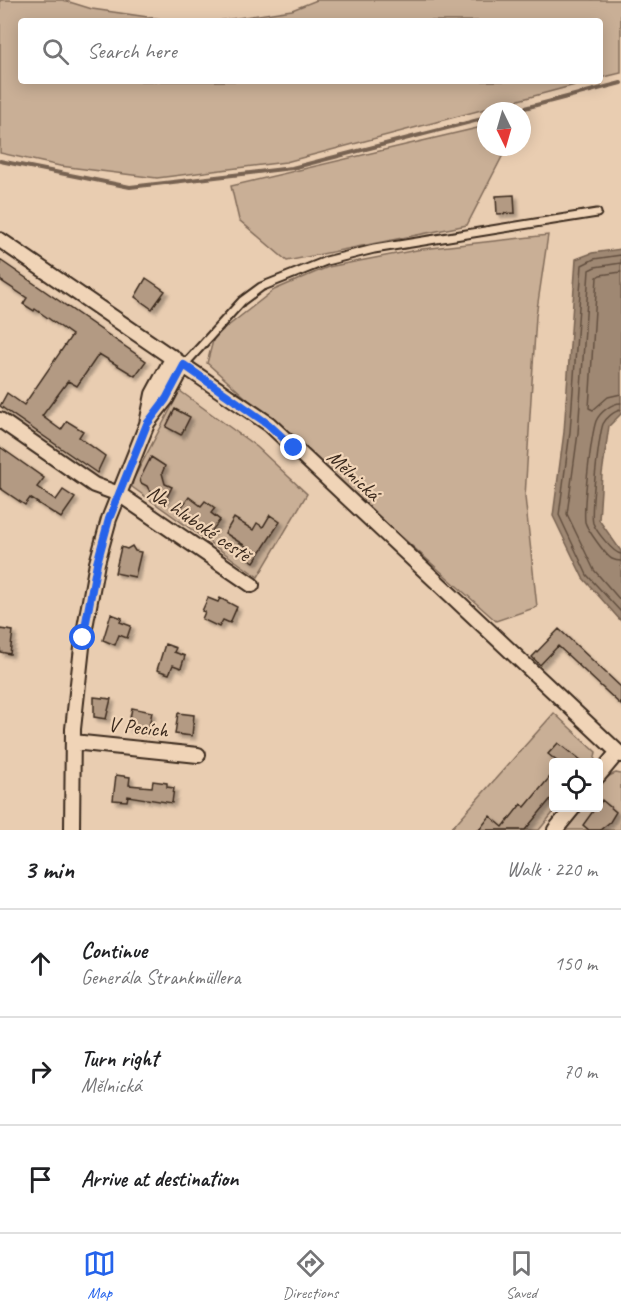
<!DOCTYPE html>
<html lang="en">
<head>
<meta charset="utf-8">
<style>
	:root { --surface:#fff; --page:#f6f6f6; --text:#202124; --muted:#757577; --line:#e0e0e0; --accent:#2563eb }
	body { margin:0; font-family:Caveat,sans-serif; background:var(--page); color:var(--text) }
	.controls { position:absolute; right:18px; bottom:18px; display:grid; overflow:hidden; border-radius:6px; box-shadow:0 3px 15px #0003 }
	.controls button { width:54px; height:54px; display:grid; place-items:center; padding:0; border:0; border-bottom:2px solid var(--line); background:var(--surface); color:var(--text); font:30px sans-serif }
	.compass { position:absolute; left:477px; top:102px; width:54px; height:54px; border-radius:50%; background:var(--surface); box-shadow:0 3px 15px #0003; rotate:175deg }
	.stop { position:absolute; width:18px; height:18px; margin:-14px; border:4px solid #2563eb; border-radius:50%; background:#fff }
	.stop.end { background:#2563eb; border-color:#fff; box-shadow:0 2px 6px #0008 }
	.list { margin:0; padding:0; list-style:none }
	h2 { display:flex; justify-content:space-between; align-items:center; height:78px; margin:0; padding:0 24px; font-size:26px }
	h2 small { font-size:20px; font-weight:400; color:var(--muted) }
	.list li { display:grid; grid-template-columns:39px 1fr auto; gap:18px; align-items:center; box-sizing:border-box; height:108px; padding:0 24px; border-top:2px solid var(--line) }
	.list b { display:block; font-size:22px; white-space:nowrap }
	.list p { margin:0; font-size:20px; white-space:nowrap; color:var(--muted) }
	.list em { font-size:20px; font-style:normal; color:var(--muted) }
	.icon { flex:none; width:33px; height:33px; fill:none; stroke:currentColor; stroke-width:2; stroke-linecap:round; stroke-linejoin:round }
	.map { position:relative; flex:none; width:621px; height:830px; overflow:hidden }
	.search { position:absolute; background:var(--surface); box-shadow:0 3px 15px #0003; left:18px; right:18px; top:18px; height:66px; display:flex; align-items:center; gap:15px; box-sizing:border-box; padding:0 21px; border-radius:6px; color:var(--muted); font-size:22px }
	.sheet { height:402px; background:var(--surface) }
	nav { display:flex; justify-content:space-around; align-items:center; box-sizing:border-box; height:84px; border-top:2px solid var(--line); background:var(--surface); font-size:16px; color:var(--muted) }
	nav a { display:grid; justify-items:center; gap:3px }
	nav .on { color:var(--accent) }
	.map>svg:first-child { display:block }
</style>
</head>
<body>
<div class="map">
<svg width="621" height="830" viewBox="0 0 621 830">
	<defs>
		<filter id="shadow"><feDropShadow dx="3.5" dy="3.5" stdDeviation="1.5" flood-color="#0004"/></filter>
	</defs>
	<rect width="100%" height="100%" fill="#e9cdb1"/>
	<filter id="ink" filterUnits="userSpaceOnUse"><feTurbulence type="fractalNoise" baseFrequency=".0167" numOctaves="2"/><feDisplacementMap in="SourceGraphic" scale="12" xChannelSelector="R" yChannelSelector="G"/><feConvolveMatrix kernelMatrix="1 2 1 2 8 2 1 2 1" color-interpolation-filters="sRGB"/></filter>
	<g filter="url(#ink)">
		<!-- green -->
		<path fill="#c9af96" stroke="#826c5a" stroke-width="1.5" d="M 0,0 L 63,0 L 92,9 L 176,21 L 21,21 L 21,81 L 590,81 L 286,162 L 157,178 L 60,166 L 0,153 Z
			M 317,0 L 621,0 L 621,73 L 600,78 L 600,21 L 218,21 L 292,10 Z
			M 486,126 L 486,147 L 507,147 L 467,225 L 287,261 L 239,220 L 231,186 Z
			M 548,235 L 536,316 L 525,497 L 537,607 L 496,621 L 207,363 L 214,337 L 274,290 L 328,267 L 422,249 Z
			M 180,391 L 257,447 L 307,494 L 258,577 L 132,487 L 133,480 Z
			M 554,713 L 596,752 L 594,762 L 554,762 L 554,808 L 557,808 L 539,830 L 450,830 Z
			M 616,773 L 621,774 L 621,830 L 564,830 L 583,808 L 598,808 C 599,792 599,778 616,773 Z"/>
		<!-- water -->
		<path fill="#9f8873" stroke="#776251" stroke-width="1.5" d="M 621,249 L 621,414 L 609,426 L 602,474 L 599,520 L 621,551 L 621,621 L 583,578 L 553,516 L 564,432 L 576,259 L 592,253 Z"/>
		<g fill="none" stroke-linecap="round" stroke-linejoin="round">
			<!-- shore -->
			<path stroke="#635040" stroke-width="1.5" d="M 621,255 L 594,259 L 582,265 L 570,432 L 559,515 L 587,575 L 621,612
				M 621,263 L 595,267 L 589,270 L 578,433 L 567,514 L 594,570 L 621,601
				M 621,272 L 600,275 L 597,277 L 589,408 L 593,410 L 608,397 L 621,394
				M 621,403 C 612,403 600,412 596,421 C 591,436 583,506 585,522 C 587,529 606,556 612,559 C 616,561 617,561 621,561
				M 621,410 C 614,411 606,418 603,424 C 599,435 590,513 593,523 C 596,531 613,553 621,554"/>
			<!-- stream -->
			<path stroke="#776251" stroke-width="4" d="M 513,111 L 621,83
				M 0,161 L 130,187 L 292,168 L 486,118"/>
		</g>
		<!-- building -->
		<path fill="#b39a83" stroke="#3b2a1e" stroke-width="1.5" filter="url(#shadow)" d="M 514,195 L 515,213 L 497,214 L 496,196 Z
			M 0,260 L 146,361 L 135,376 L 99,354 L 77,386 L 68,381 L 42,416 L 61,430 L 67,421 L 83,431 L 79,437 L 105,456 L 97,473 L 0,406 L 7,393 L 24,405 L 72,335 L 35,309 L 34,311 L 23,304 L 27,298 L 0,280 Z
			M 146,278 L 165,291 L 152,309 L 135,297 Z
			M 175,409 L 190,417 L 181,435 L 166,427 Z
			M 0,447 L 44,478 L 37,487 L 56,500 L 63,490 L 75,498 L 61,518 L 30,498 L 25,505 L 0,488 Z
			M 151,457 L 165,466 L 162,473 L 165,484 L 172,487 L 165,501 L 149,490 L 147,486 L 141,483 L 140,479 Z
			M 189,497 L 201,506 L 205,501 L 215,508 L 211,513 L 220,520 L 210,533 L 178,512 Z
			M 270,515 L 280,522 L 254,562 L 242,554 L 247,547 L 225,533 L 234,518 L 253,530 L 257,523 L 263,527 Z
			M 132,546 L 135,551 L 141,552 L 135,577 L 115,573 L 121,547 L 127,549 Z
			M 208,598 L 218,602 L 220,598 L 237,607 L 230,623 L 223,620 L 219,627 L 202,619 L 205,612 L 202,611 Z
			M 111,614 L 122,618 L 120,622 L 131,626 L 127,638 L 119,635 L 115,645 L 103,640 Z
			M 0,629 L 13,631 L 10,654 L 0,652 Z
			M 559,629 L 621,687 L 621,705 L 558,646 L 540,665 L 532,657 Z
			M 165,644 L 176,648 L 174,652 L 185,656 L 181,668 L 173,665 L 169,674 L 157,670 Z
			M 94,697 L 111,699 L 106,719 L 94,717 Z
			M 132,708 L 152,712 L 148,732 L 128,728 Z
			M 178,713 L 194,715 L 192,736 L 175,734 Z
			M 558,743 L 582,762 L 558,762 L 548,754 Z
			M 554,772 L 554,795 L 525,830 L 479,830 L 490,816 L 503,827 L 521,804 L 525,807 Z
			M 116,775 L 130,777 L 129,785 L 152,787 L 153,781 L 167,783 L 167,787 L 174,788 L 172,803 L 128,796 L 127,801 L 113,800 Z
			M 602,800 L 616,812 L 610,822 L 600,830 L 589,830 L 583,825 L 596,807 L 598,807 Z"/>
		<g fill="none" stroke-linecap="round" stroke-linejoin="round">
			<!-- lane casing -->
			<g stroke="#3b2a1e" stroke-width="11">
				<path id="lane" d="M 184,365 L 242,301 L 261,287 L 326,261 L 374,249 L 597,213"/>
			</g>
			<!-- street casing -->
			<g stroke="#3b2a1e" stroke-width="18">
				<path id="street" d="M 0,240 L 269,424 L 621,755
					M 0,420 L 94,485 L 119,494 L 252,585
					M 148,422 L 166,399 L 184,365
					M 73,742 L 198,755
					M 598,776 L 618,752
					M 72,830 L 73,729 L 83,638 L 97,563 L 109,519 L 147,424 L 153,394 L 173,357
					M 555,830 L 573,808"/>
			</g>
			<!-- lane -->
			<use href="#lane" stroke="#f0d4b7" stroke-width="7"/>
			<!-- street -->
			<use href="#street" stroke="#f0d4b7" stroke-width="14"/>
		</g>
	</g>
	<g fill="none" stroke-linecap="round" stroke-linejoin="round" filter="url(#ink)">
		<!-- route -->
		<path stroke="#2563eb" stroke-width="8" d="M 83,638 L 97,563 L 109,519 L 147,424 L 166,399 L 184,365 L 268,424 L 294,448"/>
	</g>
	<g text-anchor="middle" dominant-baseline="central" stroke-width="4.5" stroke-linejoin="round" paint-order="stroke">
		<!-- street labels -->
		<g font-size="21" fill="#3b2a1e" stroke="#f0d4b7">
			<text transform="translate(354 475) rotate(43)">Mělnická</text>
			<text transform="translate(199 523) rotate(34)">Na hluboké cestě</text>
			<text transform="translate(138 727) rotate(6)">V Pecích</text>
		</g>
	</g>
</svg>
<div class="controls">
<button><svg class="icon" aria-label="locate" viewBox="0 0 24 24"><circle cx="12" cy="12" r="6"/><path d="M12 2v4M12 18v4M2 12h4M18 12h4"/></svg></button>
</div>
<svg class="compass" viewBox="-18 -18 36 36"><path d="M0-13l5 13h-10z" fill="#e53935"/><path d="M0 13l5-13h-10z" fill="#757577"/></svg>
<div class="stop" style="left:83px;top:638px"></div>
<div class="stop end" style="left:294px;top:448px"></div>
<div class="search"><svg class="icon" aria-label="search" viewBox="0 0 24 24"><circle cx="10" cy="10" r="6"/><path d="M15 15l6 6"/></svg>Search here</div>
</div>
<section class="sheet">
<h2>3 min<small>Walk · 220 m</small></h2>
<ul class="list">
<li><svg class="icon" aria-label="ahead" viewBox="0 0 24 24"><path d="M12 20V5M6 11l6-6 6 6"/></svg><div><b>Continue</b><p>Generála Strankmüllera</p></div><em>150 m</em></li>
<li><svg class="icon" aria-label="right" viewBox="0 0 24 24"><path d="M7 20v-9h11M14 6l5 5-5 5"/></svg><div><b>Turn right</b><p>Mělnická</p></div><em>70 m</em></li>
<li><svg class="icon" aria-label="arrive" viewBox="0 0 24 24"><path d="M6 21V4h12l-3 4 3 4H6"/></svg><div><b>Arrive at destination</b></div></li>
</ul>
</section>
<nav>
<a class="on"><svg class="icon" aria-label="map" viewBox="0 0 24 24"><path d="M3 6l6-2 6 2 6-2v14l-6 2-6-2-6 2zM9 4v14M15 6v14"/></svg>Map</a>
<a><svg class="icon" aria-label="directions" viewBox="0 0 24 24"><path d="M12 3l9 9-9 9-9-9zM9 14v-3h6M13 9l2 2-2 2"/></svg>Directions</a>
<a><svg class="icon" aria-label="saved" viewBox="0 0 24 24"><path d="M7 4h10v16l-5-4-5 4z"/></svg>Saved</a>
</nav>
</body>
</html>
